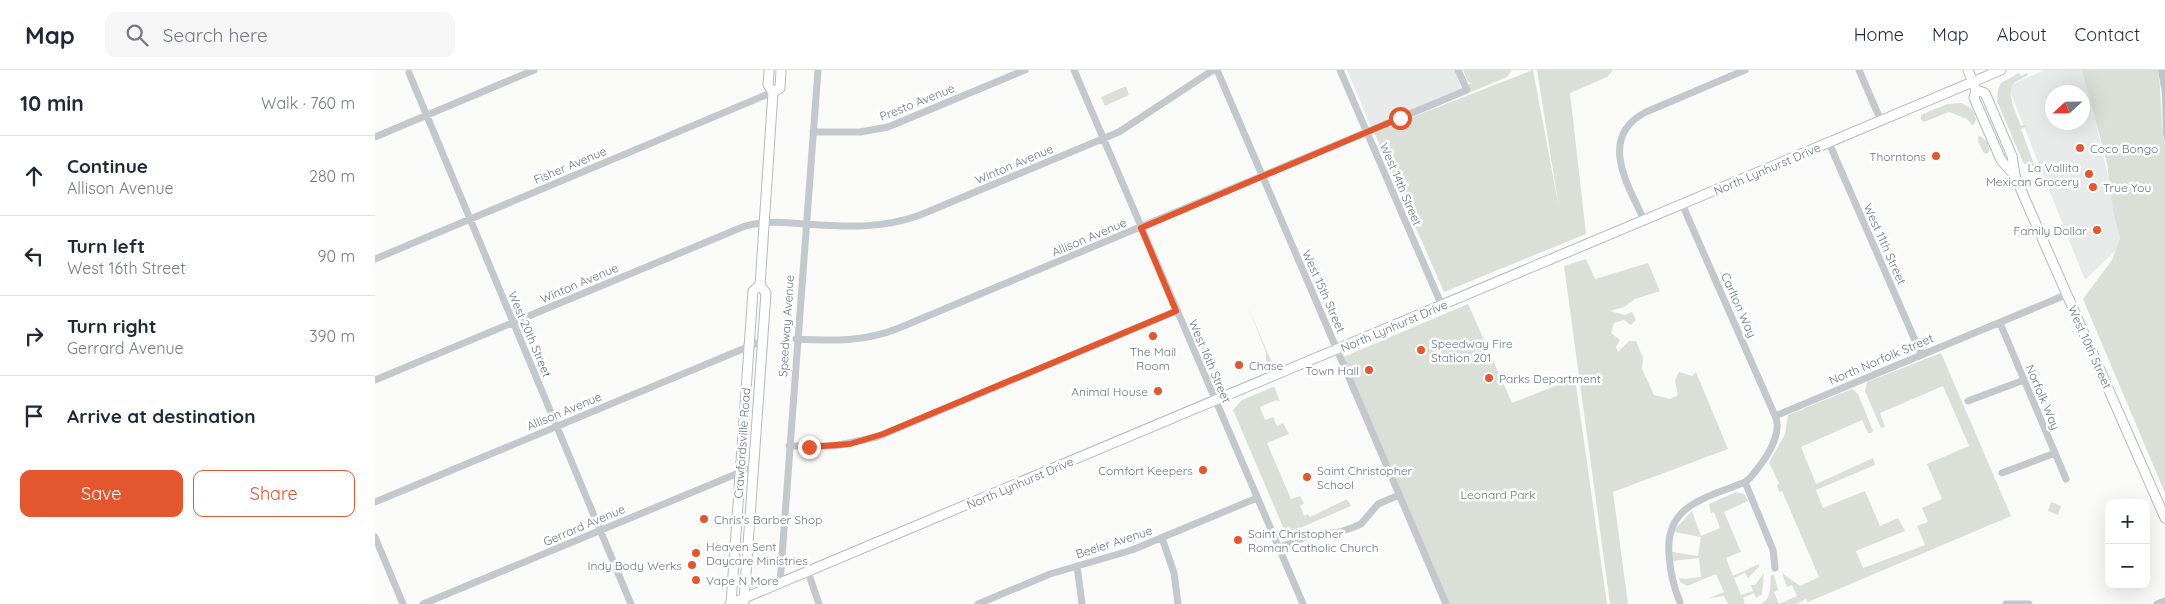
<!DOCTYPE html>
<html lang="en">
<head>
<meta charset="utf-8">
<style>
	:root { --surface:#fff; --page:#f6f6f7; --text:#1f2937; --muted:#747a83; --line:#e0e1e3; --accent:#e4572e }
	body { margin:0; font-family:Quicksand,sans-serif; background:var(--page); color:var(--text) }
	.controls { position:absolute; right:15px; bottom:15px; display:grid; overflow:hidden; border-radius:10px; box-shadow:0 5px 20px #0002 }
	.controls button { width:45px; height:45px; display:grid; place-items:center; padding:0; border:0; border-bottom:1px solid var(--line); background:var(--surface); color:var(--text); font:25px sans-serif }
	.compass { position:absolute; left:1670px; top:15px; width:45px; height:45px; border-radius:50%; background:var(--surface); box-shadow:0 5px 20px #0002; rotate:248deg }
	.stop { position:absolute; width:15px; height:15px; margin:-11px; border:4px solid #e4572e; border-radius:50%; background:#fff }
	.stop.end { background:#e4572e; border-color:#fff; box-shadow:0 1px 5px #0008 }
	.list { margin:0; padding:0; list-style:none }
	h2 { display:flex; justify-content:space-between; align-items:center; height:65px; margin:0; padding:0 20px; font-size:21px }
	h2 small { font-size:16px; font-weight:400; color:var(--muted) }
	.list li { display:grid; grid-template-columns:32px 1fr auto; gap:15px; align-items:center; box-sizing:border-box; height:80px; padding:0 20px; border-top:1px solid var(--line) }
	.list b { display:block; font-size:19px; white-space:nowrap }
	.list p { margin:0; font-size:16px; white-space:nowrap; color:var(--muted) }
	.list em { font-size:16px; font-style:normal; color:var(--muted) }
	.actions { display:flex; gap:10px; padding:15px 20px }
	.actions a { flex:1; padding:11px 0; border:1px solid var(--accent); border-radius:10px; text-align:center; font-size:18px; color:var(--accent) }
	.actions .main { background:var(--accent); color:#fff }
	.icon { flex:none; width:28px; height:28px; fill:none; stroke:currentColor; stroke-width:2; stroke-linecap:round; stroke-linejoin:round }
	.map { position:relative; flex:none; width:1790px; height:534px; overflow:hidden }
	header { display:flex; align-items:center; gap:30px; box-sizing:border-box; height:70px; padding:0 25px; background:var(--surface); border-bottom:1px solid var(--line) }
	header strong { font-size:24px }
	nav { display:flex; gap:28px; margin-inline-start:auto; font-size:18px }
	.search { width:350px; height:45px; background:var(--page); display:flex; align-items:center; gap:12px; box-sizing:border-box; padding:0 18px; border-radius:10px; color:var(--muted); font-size:19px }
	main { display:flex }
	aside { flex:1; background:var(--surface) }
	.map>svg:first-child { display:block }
</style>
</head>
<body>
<header>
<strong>Map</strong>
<div class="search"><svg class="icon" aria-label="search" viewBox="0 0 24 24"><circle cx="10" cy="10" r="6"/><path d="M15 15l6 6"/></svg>Search here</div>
<nav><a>Home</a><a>Map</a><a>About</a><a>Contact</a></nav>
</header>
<main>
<aside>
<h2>10 min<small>Walk · 760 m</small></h2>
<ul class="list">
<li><svg class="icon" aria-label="ahead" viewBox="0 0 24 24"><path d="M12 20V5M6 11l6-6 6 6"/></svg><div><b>Continue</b><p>Allison Avenue</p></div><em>280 m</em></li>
<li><svg class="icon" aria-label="left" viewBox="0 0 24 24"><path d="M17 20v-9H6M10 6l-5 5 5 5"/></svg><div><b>Turn left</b><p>West 16th Street</p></div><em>90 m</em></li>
<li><svg class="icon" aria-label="right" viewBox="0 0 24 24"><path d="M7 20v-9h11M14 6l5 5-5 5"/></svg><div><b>Turn right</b><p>Gerrard Avenue</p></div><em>390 m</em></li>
<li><svg class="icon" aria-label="arrive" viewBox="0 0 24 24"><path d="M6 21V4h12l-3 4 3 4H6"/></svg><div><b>Arrive at destination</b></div></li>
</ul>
<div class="actions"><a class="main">Save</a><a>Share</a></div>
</aside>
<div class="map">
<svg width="1790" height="534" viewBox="0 0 1790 534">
	<rect width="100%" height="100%" fill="#fafaf8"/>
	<!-- built -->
	<path fill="#e8e9e9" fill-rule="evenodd" d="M 972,0 L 1079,0 L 1087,19 L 996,57 Z
		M 1670,0 L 1709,0 L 1748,173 L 1710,210 L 1633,16 ZM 1678,22 L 1708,22 L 1708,52 L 1678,52 Z"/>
	<!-- green -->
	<path fill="#dadfd7" d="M 1088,0 L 1137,0 L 1132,7 L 1096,22 L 1093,14 L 1097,14 L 1093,12 Z
		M 1158,0 L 1184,138 L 1162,0 L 1238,0 L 1232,7 L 1195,23 L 1211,164 L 1069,222 L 999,62 Z
		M 1707,0 L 1783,0 C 1787,26 1785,50 1790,75 L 1790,423 L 1708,229 L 1737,190 L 1745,168 L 1738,140 L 1732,93 Z
		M 1644,3 L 1646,6 L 1652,3 L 1653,5 C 1649,8 1643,10 1639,13 C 1630,23 1642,45 1646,56 L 1650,55 L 1652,56 L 1646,59 L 1659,94 L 1665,92 L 1663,96 C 1656,98 1652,97 1648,92 L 1622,31 L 1623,20 L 1626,13 Z
		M 751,16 L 754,25 L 730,36 L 726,27 Z
		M 1586,33 C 1593,36 1600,39 1601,50 L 1598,56 L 1592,49 L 1574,42 L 1549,52 L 1546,50 L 1546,45 L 1572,34 Z
		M 1606,66 L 1613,73 L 1614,82 L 1611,84 L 1608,82 L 1603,71 L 1603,67 Z
		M 1211,189 L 1220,209 L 1273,193 L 1285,221 L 1260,229 L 1249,237 L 1235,241 L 1250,245 L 1257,242 L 1261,250 L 1256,255 L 1249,250 L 1239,253 L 1236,263 L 1245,270 L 1241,277 L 1243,282 L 1254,271 L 1261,271 L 1268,288 L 1267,299 L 1279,325 L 1295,329 L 1303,325 L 1300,310 L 1304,302 L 1317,306 L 1321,302 L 1353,379 L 1238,422 L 1253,534 L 1235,534 L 1189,196 Z
		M 1093,234 L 1137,333 L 1200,308 L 1232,534 L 1071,534 L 966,288 Z
		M 873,237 L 898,295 L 891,298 L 891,282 Z
		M 821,256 L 832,281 L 831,282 L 827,280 L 819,261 Z
		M 1566,283 L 1636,446 L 1433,532 L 1431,529 L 1421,534 L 1385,534 C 1397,530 1395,516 1396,505 L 1399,505 L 1403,520 L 1399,522 L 1404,534 L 1422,526 L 1417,515 L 1412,517 L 1407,503 L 1425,516 L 1444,507 L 1407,421 L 1404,422 L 1402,415 L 1404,413 L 1394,393 L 1410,364 L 1413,345 L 1477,319 L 1483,324 L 1498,361 L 1496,363 L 1493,363 L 1487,350 L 1426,377 L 1441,414 L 1498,388 L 1500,395 L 1441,420 L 1448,438 L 1490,421 L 1505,456 L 1523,448 L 1530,461 L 1481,481 L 1488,498 L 1550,475 L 1542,456 L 1553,452 L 1547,438 L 1567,429 L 1552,394 L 1594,376 L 1568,316 L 1505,343 L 1510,357 L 1506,358 L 1490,321 L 1492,312 Z
		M 898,317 L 900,318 L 905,332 L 901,330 L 885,337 L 890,350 L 898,347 L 902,356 L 908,353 L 914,364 L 892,373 L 916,429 L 925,426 L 929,433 L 925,436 L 929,446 L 933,444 L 935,447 L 972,429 L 976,436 L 911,464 L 858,340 L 867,330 Z
		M 1361,422 L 1369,424 L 1373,431 L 1349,442 L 1366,482 L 1351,488 L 1358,506 L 1384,494 L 1384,497 L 1373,508 L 1370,503 L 1359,508 L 1366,525 L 1378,521 L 1376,515 L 1380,515 L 1389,503 L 1387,524 L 1381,528 L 1379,523 L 1368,528 L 1370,534 L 1353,534 L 1349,526 L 1334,528 L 1349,522 L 1341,504 L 1312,516 L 1305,512 L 1304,508 L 1311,509 L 1326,507 L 1324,488 L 1298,491 L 1297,482 L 1323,486 L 1326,467 L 1299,462 L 1300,459 L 1317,441 L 1326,466 L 1345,458 L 1339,442 L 1336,443 L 1334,434 Z
		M 1676,432 L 1686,436 L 1683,445 L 1673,441 Z"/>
	<!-- water -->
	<path fill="#bbc7cb" d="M 1783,0 L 1790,0 L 1790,74 L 1788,62 L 1787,24 Z"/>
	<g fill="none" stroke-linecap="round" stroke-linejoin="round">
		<!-- major casing -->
		<g stroke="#b5babe" stroke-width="11">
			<path id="major" d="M 1593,0 L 1601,20 L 1599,28 L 1626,90 L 1640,106 L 1653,136 L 1790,448
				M 1601,20 L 1610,23 L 1637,86 L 1640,105
				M 398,22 L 405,18 L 406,0
				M 369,531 L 391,223 L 385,215 L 398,22 L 393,15 L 394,0
				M 355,534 L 1626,0
				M 356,534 L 378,221 L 385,215"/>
		</g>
		<!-- minor -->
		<path stroke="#c3c8cc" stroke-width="7" d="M 699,0 L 928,534
			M 842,0 L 1071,534
			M 965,0 L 1067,236
			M 1484,0 L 1506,51
			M 34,3 L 256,534
			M 438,62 L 485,62 L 513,57 L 650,0
			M 0,67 L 159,0
			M 1454,73 L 1546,284
			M 1269,150 C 1253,115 1222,67 1271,42 L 1370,0
			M 0,189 L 398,22
			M 1625,253 L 1691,409
			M 421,269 C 457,271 490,272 524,258 L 1092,20 L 1083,0
			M 0,310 L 370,156 C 390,150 410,153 431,154 C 471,157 507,159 545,145 L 744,62 L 838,0
			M 1593,331 L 1649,310
			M 1400,346 L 1693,224
			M 414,376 L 459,376 L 502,367 L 801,241
			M 1627,403 L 1680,383
			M 1370,412 L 1398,480 L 1400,498
			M 0,432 L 387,271
			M 0,467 L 28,534
			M 787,468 L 799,503 L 803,534
			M 903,478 L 933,466 L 965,462 L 979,457 L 986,454 L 1003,434 L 1024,425
			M 702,496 L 707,534
			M 433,502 L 444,534
			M 405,513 L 443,0
			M 1305,532 C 1298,516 1295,501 1294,484 C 1290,434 1332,428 1370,412 L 1375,408 C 1388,393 1407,368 1401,348 L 1307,134
			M 48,534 L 378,397
			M 603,534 L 675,504 L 757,480 L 882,428
			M 1631,534 L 1654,534
			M 1782,534 L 1790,531"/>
		<!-- major -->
		<use href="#major" stroke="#fff" stroke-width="9"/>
	</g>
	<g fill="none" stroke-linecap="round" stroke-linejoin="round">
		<!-- route -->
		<path stroke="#e4572e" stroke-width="6" d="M 434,377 L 475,374 L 508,364 L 801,241 L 766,158 L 1025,48"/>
	</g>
	<!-- markers -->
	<g fill="#e4572e" stroke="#fff" stroke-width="2">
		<circle cx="1705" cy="78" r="5"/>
		<circle cx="1561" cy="86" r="5"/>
		<circle cx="1714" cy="104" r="5"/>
		<circle cx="1718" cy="117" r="5"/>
		<circle cx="1722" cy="160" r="5"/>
		<circle cx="778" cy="266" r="5"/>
		<circle cx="1046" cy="280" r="5"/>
		<circle cx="864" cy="295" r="5"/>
		<circle cx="994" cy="300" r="5"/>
		<circle cx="1114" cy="308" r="5"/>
		<circle cx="783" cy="321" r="5"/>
		<circle cx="828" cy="400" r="5"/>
		<circle cx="932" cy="407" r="5"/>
		<circle cx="329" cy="449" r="5"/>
		<circle cx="863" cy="470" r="5"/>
		<circle cx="321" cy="483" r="5"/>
		<circle cx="317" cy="495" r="5"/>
		<circle cx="321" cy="510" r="5"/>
	</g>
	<g text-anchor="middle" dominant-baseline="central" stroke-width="5" stroke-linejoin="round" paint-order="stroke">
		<!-- street labels -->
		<g font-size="12" fill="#657683" stroke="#fff">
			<text transform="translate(542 32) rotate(-22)">Presto Avenue</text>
			<text transform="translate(639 94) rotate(-23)">Winton Avenue</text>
			<text transform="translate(195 95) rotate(-23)">Fisher Avenue</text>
			<text transform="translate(1392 99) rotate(-23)">North Lynhurst Drive</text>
			<text transform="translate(1026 114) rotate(67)">West 14th Street</text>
			<text transform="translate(714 167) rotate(-23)">Allison Avenue</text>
			<text transform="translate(1510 174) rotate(66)">West 11th Street</text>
			<text transform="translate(204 213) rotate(-23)">Winton Avenue</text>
			<text transform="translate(949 221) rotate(66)">West 15th Street</text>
			<text transform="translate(1364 235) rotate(66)">Carlton Way</text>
			<text transform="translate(411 256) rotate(-86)">Speedway Avenue</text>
			<text transform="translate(1019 256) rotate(-23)">North Lynhurst Drive</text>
			<text transform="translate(155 264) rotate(67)">West 20th Street</text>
			<text transform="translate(1715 277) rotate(66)">West 10th Street</text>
			<text transform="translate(1506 289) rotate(-23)">North Norfolk Street</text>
			<text transform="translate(835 291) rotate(67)">West 16th Street</text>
			<text transform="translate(1668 327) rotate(67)">Norfolk Way</text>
			<text transform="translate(189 341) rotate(-23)">Allison Avenue</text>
			<text transform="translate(367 373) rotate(-86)">Crawfordsville Road</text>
			<text transform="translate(645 413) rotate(-23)">North Lynhurst Drive</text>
			<text transform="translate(209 455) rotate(-23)">Gerrard Avenue</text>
			<text transform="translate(739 472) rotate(-18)">Beeler Avenue</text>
		</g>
		<!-- poi labels -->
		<g font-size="12" fill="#657683" stroke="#fff" text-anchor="start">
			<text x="1715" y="78">Coco Bongo</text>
			<text x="1551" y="86" text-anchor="end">Thorntons</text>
			<text x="1704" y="97" text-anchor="end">La Vallita<tspan x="1704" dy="14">Mexican Grocery</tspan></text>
			<text x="1728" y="117">True You</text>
			<text x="1712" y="160" text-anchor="end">Family Dollar</text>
			<text x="1056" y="273">Speedway Fire<tspan x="1056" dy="14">Station 201</tspan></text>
			<text x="778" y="281" text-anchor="middle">The Mail<tspan x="778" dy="14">Room</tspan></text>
			<text x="874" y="295">Chase</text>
			<text x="984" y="300" text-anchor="end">Town Hall</text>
			<text x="1124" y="308">Parks Department</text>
			<text x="773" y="321" text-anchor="end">Animal House</text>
			<text x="818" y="400" text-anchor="end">Comfort Keepers</text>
			<text x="942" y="400">Saint Christopher<tspan x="942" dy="14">School</tspan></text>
			<text x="339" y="449">Chris's Barber Shop</text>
			<text x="873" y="463">Saint Christopher<tspan x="873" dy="14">Roman Catholic Church</tspan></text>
			<text x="331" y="476">Heaven Sent<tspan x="331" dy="14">Daycare Ministries</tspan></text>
			<text x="307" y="495" text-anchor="end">Indy Body Werks</text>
			<text x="331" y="510">Vape N More</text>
		</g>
		<!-- park labels -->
		<g font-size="12" fill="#687a64" stroke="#fff">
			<text x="1123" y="424">Leonard Park</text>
		</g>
	</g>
</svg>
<div class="controls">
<button>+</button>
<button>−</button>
</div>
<svg class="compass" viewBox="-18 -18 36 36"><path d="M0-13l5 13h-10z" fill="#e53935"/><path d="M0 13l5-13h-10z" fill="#747a83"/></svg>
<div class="stop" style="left:1025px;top:48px"></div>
<div class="stop end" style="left:434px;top:377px"></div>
</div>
</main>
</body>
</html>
